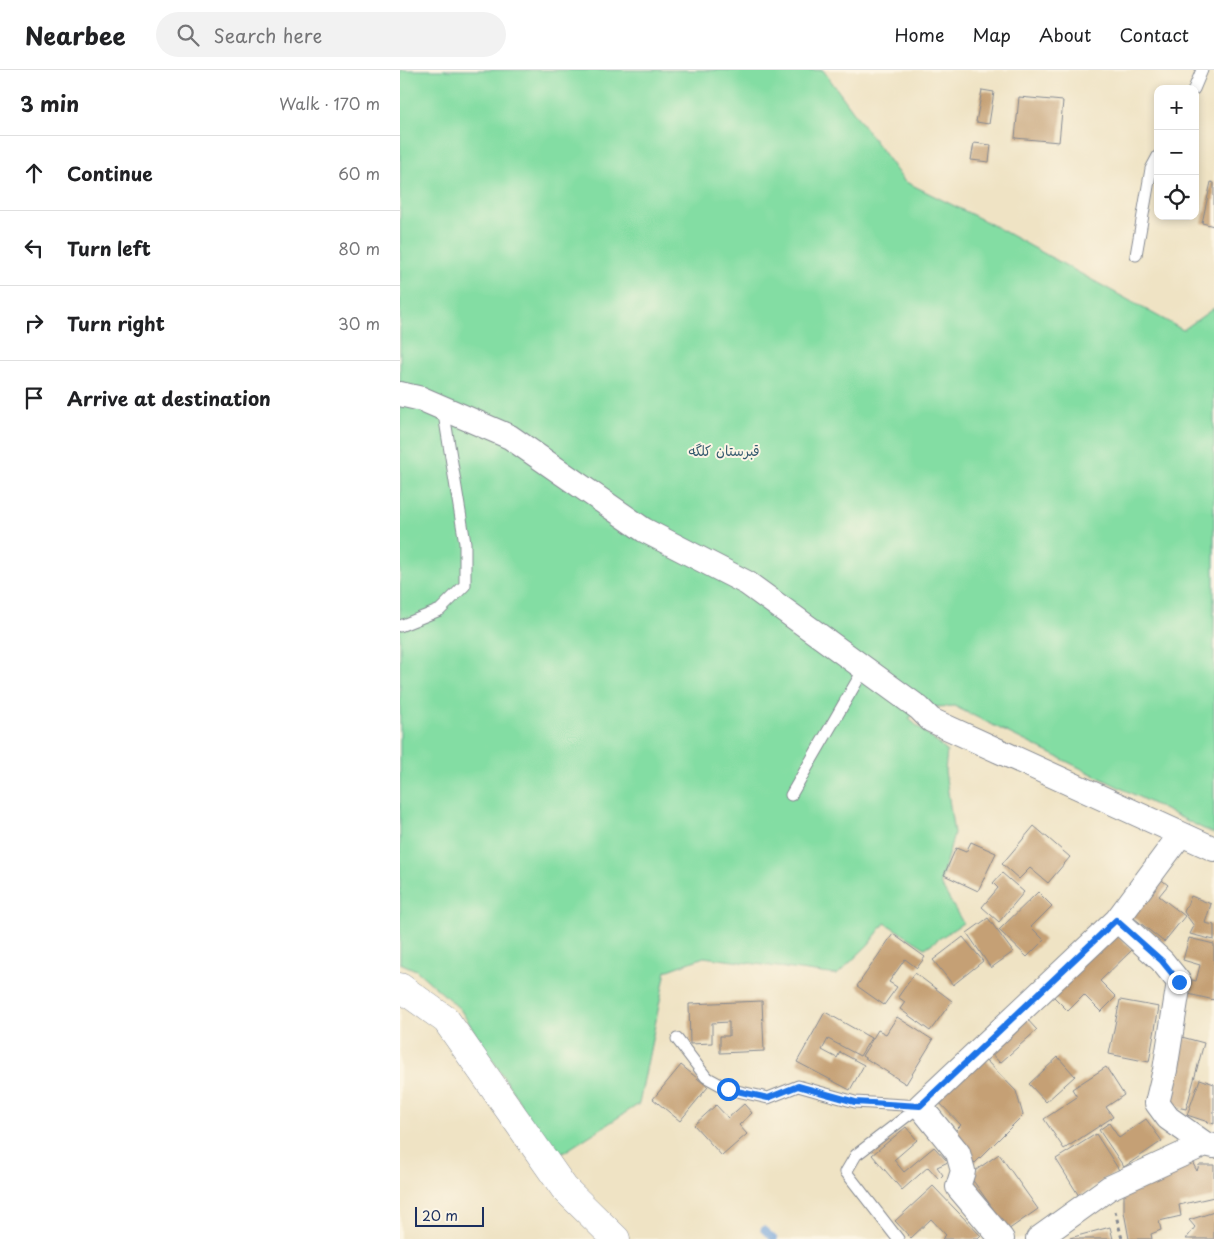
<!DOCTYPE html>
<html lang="en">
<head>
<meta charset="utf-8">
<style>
	:root { --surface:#fff; --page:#f2f2f2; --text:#202124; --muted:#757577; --line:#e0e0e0 }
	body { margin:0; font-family:"Playpen Sans","Playpen Sans Arabic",sans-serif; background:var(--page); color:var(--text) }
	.controls { position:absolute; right:15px; top:15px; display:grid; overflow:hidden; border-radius:10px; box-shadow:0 2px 8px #0003 }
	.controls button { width:45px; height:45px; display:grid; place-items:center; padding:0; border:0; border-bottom:1px solid var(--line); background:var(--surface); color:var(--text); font:25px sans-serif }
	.scale { position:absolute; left:15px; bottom:12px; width:69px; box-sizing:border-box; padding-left:5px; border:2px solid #1b2f5e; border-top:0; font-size:14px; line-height:18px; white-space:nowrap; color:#1b2f5e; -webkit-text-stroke:4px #fcf5e5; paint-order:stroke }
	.stop { position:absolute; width:15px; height:15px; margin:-11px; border:4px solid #1a73e8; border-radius:50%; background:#fff }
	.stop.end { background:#1a73e8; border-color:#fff; box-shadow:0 1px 5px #0008 }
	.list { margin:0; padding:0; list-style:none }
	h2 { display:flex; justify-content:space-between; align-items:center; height:65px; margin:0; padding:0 20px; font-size:21px }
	h2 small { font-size:16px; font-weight:400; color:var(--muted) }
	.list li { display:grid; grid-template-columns:32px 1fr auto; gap:15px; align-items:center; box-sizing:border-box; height:75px; padding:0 20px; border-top:1px solid var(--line) }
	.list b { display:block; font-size:19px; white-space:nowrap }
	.list em { font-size:16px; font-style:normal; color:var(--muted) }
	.icon { flex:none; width:28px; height:28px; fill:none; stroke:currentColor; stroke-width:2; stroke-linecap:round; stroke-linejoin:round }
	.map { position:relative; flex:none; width:814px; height:1169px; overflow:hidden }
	header { display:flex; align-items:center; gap:30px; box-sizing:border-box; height:70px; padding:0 25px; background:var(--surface); border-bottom:1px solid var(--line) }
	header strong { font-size:24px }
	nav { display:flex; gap:28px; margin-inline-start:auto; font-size:18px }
	.search { width:350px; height:45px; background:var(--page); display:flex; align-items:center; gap:12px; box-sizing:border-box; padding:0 18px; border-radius:28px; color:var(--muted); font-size:19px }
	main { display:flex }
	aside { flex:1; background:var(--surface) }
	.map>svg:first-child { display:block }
</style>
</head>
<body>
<header>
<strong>Nearbee</strong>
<div class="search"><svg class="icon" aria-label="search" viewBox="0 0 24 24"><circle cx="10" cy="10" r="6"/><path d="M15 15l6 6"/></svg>Search here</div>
<nav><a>Home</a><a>Map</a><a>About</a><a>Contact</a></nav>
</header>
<main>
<aside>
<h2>3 min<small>Walk · 170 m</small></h2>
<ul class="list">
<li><svg class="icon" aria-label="ahead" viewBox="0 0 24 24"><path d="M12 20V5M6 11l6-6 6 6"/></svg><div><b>Continue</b></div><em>60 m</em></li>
<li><svg class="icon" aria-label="left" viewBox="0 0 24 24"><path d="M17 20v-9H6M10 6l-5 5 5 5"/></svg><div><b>Turn left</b></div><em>80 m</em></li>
<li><svg class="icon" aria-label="right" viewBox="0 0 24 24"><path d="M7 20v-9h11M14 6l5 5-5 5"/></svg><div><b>Turn right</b></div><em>30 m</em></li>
<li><svg class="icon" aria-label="arrive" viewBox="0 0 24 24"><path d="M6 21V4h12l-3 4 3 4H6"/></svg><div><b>Arrive at destination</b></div></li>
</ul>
</aside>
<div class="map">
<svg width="814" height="1169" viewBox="0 0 814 1169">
	<rect width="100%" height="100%" fill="#fcf5e5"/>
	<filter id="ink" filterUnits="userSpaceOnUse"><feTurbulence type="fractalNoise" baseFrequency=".02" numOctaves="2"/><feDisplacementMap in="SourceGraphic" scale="10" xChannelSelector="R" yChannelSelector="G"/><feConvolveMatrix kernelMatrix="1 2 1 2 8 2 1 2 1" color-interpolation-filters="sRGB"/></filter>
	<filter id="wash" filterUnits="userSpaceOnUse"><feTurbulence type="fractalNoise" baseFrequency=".0096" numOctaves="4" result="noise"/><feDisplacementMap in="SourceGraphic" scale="20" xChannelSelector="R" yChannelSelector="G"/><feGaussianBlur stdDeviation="1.12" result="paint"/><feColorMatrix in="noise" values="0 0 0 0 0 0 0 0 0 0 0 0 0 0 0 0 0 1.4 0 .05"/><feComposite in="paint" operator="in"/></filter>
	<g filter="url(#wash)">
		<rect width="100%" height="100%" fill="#efe3c4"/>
		<!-- green -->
		<path fill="#83dda3" stroke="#4f8680" d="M 0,0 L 423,0 L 504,111 L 587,152 L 783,260 L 814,238 L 814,764 L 554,636 L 519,638 L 509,649 L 547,681 L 545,701 L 554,764 L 540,813 L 563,853 L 525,878 L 485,853 L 468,875 L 437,905 L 304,887 L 266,901 L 239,1034 L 155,1088 L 60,939 L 16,900 L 0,893 Z"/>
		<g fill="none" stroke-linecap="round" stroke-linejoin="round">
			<!-- stream -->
			<path stroke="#6fa1da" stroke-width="7" d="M 364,1160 L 374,1169"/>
		</g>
		<g id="blocks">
			<!-- building -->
			<path fill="#c5a075" d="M 582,20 L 594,22 L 589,54 L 576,52 Z
				M 619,27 L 663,31 L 659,72 L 615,68 Z
				M 574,73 L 591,75 L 589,92 L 571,90 Z
				M 811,112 L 814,113 L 814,156 L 802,153 Z
				M 634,756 L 670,787 L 648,813 L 630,798 L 619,809 L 602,794 Z
				M 571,772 L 596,783 L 578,821 L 544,805 L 556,778 L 566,782 Z
				M 602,803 L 624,822 L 599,852 L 582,837 L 598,818 L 593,813 Z
				M 758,807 L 768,815 L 759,826 L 785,846 L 764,872 L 729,844 Z
				M 638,822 L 652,836 L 631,857 L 644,870 L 627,887 L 599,860 Z
				M 791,826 L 811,834 L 805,853 L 814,855 L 814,870 L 790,864 L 794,856 L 784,842 Z
				M 588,848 L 613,882 L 591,898 L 567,863 Z
				M 713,861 L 732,880 L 700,911 L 716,927 L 701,942 L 684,925 L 668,941 L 650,923 Z
				M 493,864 L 525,887 L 517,898 L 505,889 L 489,912 L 497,917 L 484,935 L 457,916 Z
				M 563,867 L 583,891 L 553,915 L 533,890 Z
				M 789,868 L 814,874 L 814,930 L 784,923 L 788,909 L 796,911 L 800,895 L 783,890 Z
				M 515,903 L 552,931 L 530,961 L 500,939 L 505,932 L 498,927 Z
				M 720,930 L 759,937 L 749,992 L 709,984 Z
				M 362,931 L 364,981 L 320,983 L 320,966 L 329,966 L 329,952 L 312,953 L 312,973 L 290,974 L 289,934 Z
				M 425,942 L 471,968 L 460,986 L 428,969 L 422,980 L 437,988 L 440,982 L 464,995 L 450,1020 L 397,992 Z
				M 497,947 L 533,970 L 506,1014 L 462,986 L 478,960 L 486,964 Z
				M 625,947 L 637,960 L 600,993 L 588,980 Z
				M 778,966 L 804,973 L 786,1039 L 763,1034 Z
				M 580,984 L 616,1021 L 623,1045 L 575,1093 L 549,1067 L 561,1055 L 535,1028 Z
				M 658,987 L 675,1006 L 646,1032 L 629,1014 Z
				M 281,995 L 308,1017 L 280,1051 L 253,1029 Z
				M 706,997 L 724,1025 L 706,1037 L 713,1047 L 664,1079 L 644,1049 L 677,1027 L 672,1019 Z
				M 800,1009 L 814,1014 L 814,1054 L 787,1045 Z
				M 344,1034 L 352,1043 L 339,1055 L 347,1064 L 322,1086 L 294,1055 L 316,1035 L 328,1048 Z
				M 746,1049 L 762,1071 L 724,1097 L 699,1060 L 709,1053 L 719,1068 Z
				M 506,1057 L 517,1070 L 494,1090 L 504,1102 L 534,1077 L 548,1092 L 537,1097 L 543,1105 L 539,1109 L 528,1097 L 502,1120 L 472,1085 Z
				M 696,1064 L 719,1100 L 679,1126 L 656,1089 Z
				M 599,1084 L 638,1139 L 608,1160 L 569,1105 Z
				M 790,1088 L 797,1101 L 799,1095 L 814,1095 L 814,1127 L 779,1135 L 781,1146 L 759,1151 L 761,1160 L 751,1164 L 752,1169 L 729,1169 L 724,1142 L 724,1124 Z
				M 533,1116 L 581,1166 L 578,1169 L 542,1169 L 546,1165 L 531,1149 L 511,1168 L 495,1151 Z
				M 814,1142 L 814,1169 L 786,1169 L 795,1157 L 789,1150 Z
				M 710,1157 L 713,1169 L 670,1169 L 670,1168 Z"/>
		</g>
	</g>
	<g filter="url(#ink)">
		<use href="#blocks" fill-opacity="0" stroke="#858991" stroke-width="1"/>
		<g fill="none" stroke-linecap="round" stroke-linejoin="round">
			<!-- lane casing -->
			<g stroke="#858991" stroke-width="13">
				<path id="lane" d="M 794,19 L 802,0
					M 736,185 L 751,99 L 758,86
					M 0,556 L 40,540 L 65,515 L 65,473 L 43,338
					M 391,725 L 464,599
					M 277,969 L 306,1007 L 328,1019 L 368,1028 L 398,1016 L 455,1032 L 520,1036 L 456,1085 L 446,1102 L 498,1169"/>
			</g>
			<!-- street casing -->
			<g stroke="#858991" stroke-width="26">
				<path id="street" d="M 0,324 L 22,329 L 110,367 L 244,460 L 347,513 L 519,638 L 531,650 L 814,779
					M 717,850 L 762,891 L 779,912 L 765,1000 L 757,1033 L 768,1048 L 805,1074
					M 602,1169 L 558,1117 L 563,1101 L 558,1083 L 520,1036 L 717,850 L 781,764
					M 638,1169 L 709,1118 L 805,1074 L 814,1076"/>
			</g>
			<!-- secondary casing -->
			<g stroke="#858991" stroke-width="29">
				<path id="secondary" d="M 0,917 L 46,950 L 164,1118 L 216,1169"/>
			</g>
			<!-- path -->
			<path stroke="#858991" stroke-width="3" stroke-dasharray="4 4" stroke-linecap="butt" d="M 715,1141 L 722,1169"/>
			<!-- lane -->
			<use href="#lane" stroke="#fff" stroke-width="11"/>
			<!-- street -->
			<use href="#street" stroke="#fff" stroke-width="24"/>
			<!-- secondary -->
			<use href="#secondary" stroke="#fff" stroke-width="28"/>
		</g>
	</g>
	<g fill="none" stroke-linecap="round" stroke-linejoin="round" filter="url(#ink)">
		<!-- route -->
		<path stroke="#1a73e8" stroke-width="6" d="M 328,1019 L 368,1028 L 398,1016 L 455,1032 L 520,1036 L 716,850 L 762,891 L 779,912"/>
	</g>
	<g text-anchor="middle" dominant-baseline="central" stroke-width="4" stroke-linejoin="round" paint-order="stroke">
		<!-- park labels -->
		<g font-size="14" fill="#355a6f" stroke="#fcf5e5">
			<text x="324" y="380">قبرستان کلگه</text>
		</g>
	</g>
</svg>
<div class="controls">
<button>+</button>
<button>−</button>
<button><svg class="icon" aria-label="locate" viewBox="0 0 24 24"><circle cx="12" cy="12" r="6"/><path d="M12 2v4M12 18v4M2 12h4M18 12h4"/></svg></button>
</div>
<div class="scale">20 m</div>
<div class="stop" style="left:328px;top:1019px"></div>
<div class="stop end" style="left:779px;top:912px"></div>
</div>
</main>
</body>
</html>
